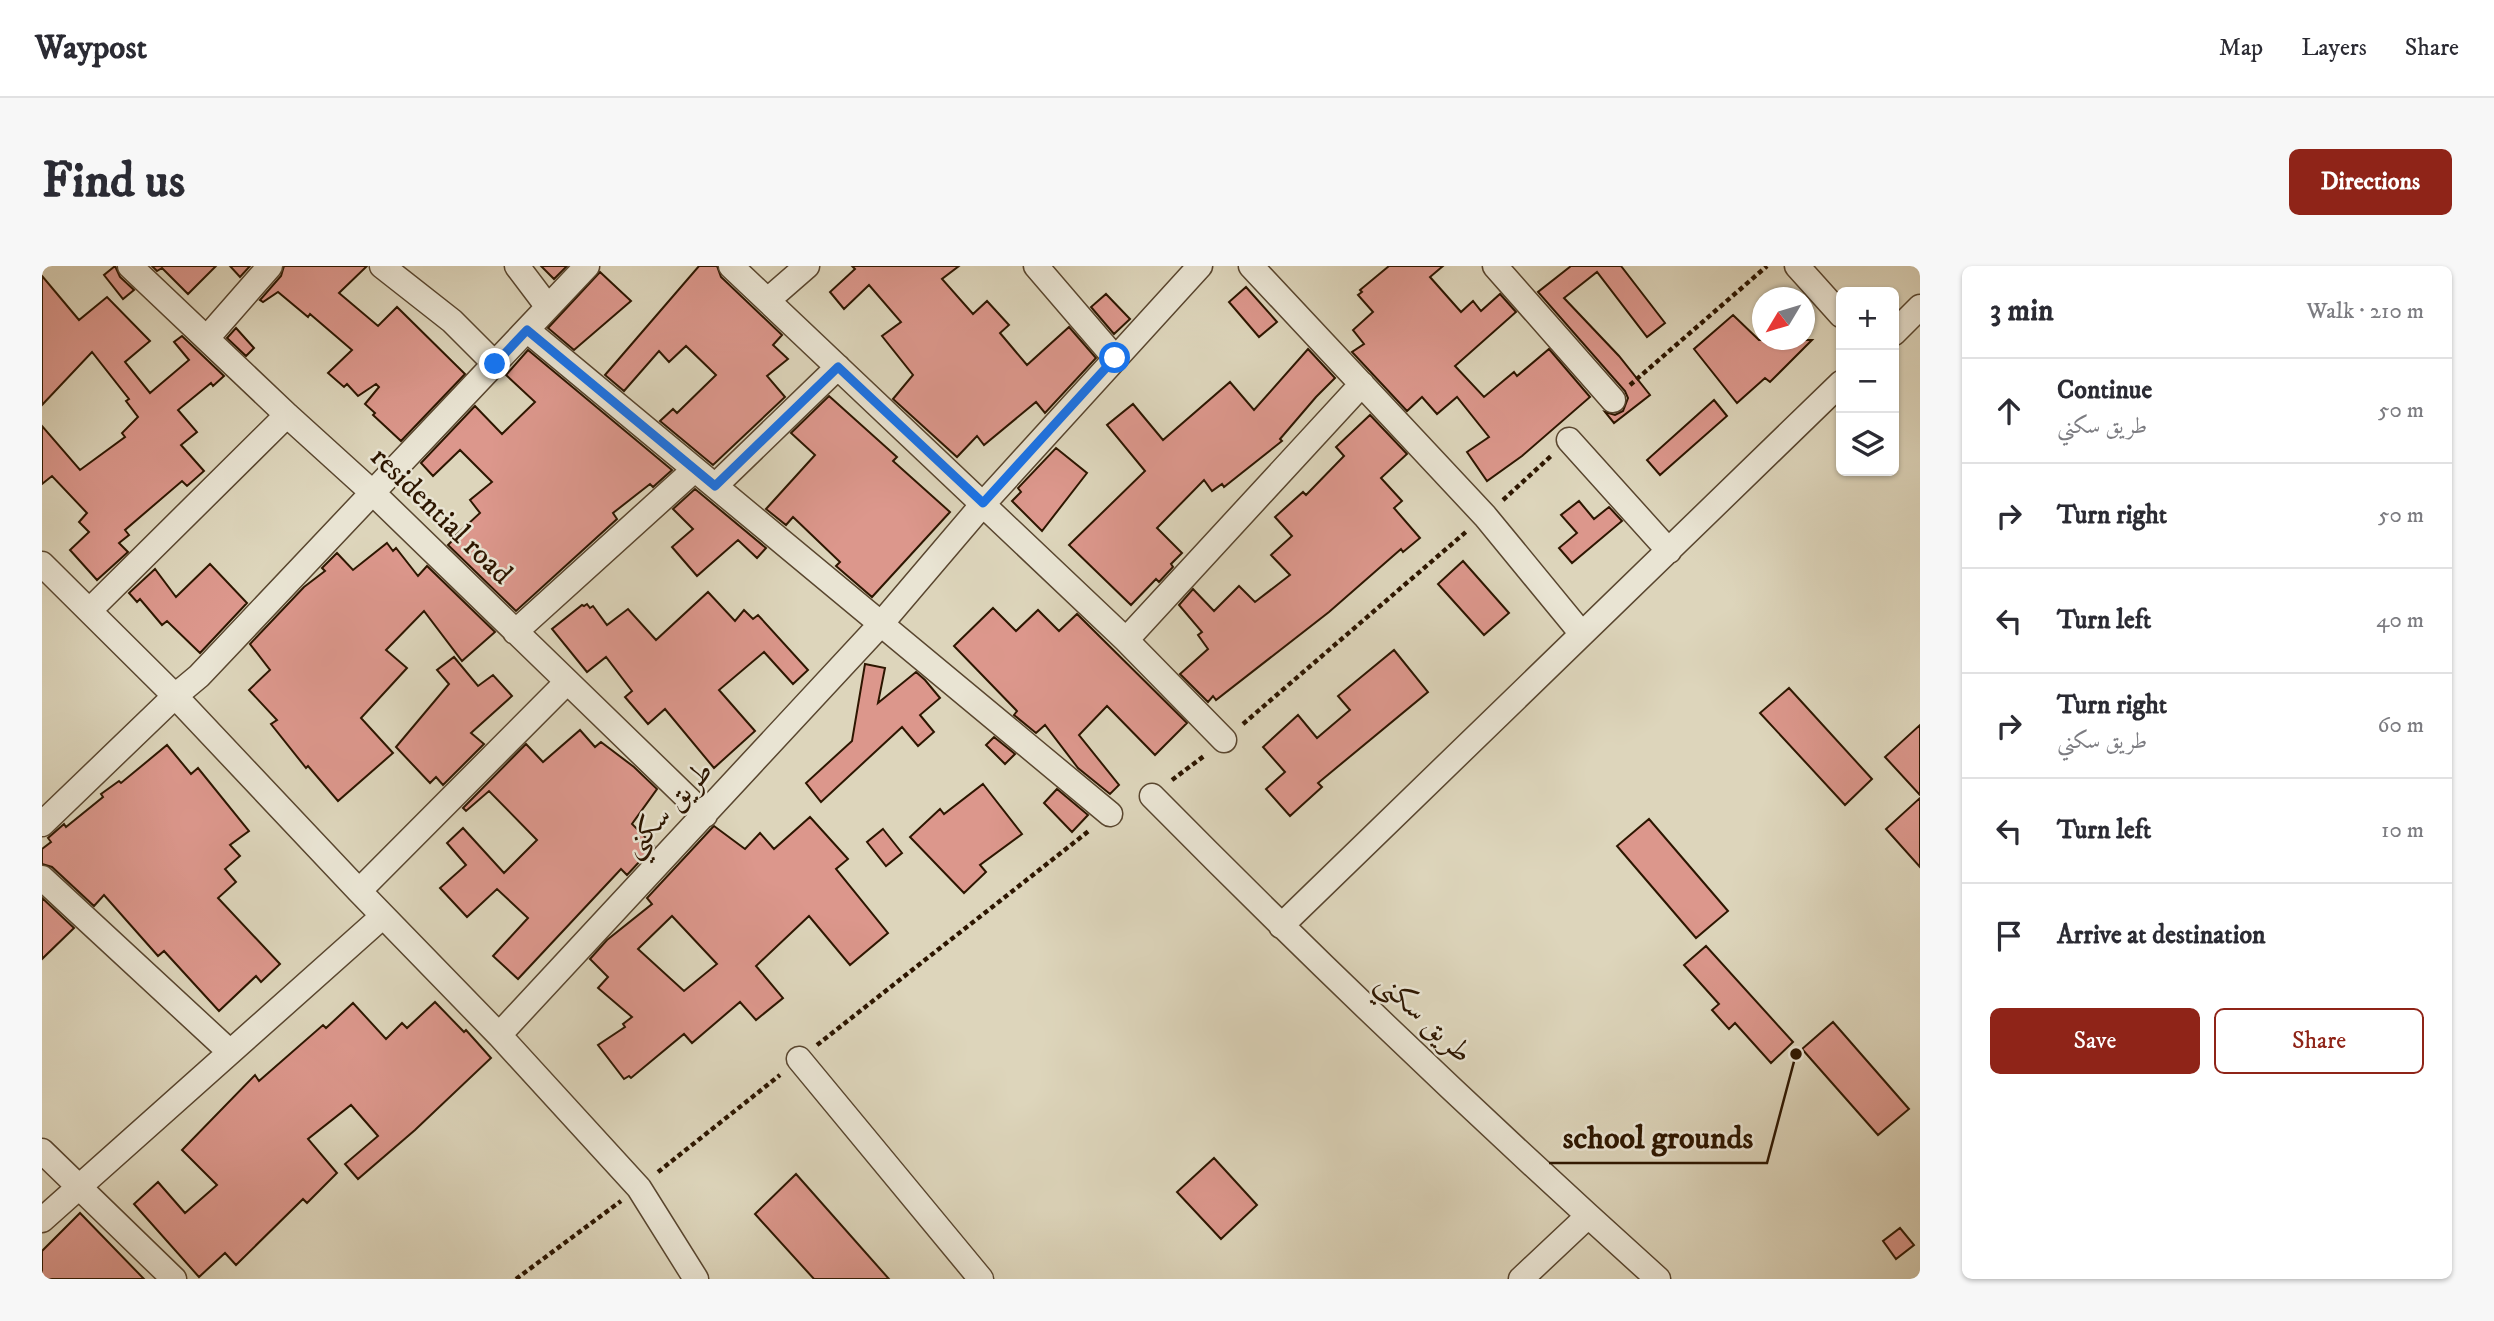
<!DOCTYPE html>
<html lang="en">
<head>
<meta charset="utf-8">
<style>
	:root { --surface:#fff; --page:#f7f7f7; --text:#2b2b33; --muted:#7c7c81; --line:#e1e1e2; --accent:#8f2418 }
	body { margin:0; font-family:"IM FELL DW Pica",Amiri,serif; background:var(--page); color:var(--text) }
	.controls { position:absolute; right:21px; top:21px; display:grid; overflow:hidden; border-radius:10px; box-shadow:0 2px 5px #0004 }
	.controls button { width:63px; height:63px; display:grid; place-items:center; padding:0; border:0; border-bottom:2px solid var(--line); background:var(--surface); color:var(--text); font:35px sans-serif }
	.compass { position:absolute; left:1710px; top:21px; width:63px; height:63px; border-radius:50%; background:var(--surface); box-shadow:0 2px 5px #0004; rotate:232deg }
	.stop { position:absolute; width:21px; height:21px; margin:-16px; border:5px solid #1a73e8; border-radius:50%; background:#fff }
	.stop.end { background:#1a73e8; border-color:#fff; box-shadow:0 2px 7px #0008 }
	.list { margin:0; padding:0; list-style:none }
	h2 { display:flex; justify-content:space-between; align-items:center; height:91px; margin:0; padding:0 28px; font-size:30px }
	h2 small { font-size:23px; font-weight:400; color:var(--muted) }
	.list li { display:grid; grid-template-columns:46px 1fr auto; gap:21px; align-items:center; box-sizing:border-box; height:105px; padding:0 28px; border-top:2px solid var(--line) }
	.list b { display:block; font-size:26px; white-space:nowrap }
	.list p { margin:0; font-size:23px; white-space:nowrap; color:var(--muted) }
	.list em { font-size:23px; font-style:normal; color:var(--muted) }
	.actions { display:flex; gap:14px; padding:21px 28px }
	.actions a { flex:1; padding:16px 0; border:2px solid var(--accent); border-radius:10px; text-align:center; font-size:24px; color:var(--accent) }
	.actions .main { background:var(--accent); color:#fff }
	.icon { flex:none; width:38px; height:38px; fill:none; stroke:currentColor; stroke-width:2; stroke-linecap:round; stroke-linejoin:round }
	.map { position:relative; flex:none; width:1878px; height:1013px; overflow:hidden; border-radius:10px }
	header { display:flex; align-items:center; gap:42px; box-sizing:border-box; height:98px; padding:0 35px; background:var(--surface); border-bottom:2px solid var(--line) }
	header strong { font-size:33px }
	nav { display:flex; gap:38px; margin-inline-start:auto; font-size:24px }
	.intro { display:flex; align-items:center; justify-content:space-between; box-sizing:border-box; height:168px; padding:0 42px }
	h1 { margin:0; font-size:49px }
	.button { padding:18px 32px; border-radius:10px; background:var(--accent); color:#fff; font-size:24px; font-weight:700 }
	main { display:flex; gap:42px; padding:0 42px }
	aside { flex:1; background:var(--surface); border-radius:10px; box-shadow:0 2px 5px #0004 }
	.map>svg:first-child { display:block }
</style>
</head>
<body>
<header>
<strong>Waypost</strong>
<nav><a>Map</a><a>Layers</a><a>Share</a></nav>
</header>
<div class="intro"><h1>Find us</h1><a class="button">Directions</a></div>
<main>
<div class="map">
<svg width="1878" height="1013" viewBox="0 0 1878 1013">
	<rect width="100%" height="100%" fill="#ddd5bb"/>
	<filter id="stains"><feTurbulence type="fractalNoise" baseFrequency=".00286" numOctaves="4"/><feColorMatrix values="0 0 0 0 .2 0 0 0 0 .09 0 0 0 0 .02 0 0 0 .5 -.17"/></filter>
	<radialGradient id="worn" r=".72"><stop offset=".6" stop-color="#630" stop-opacity="0"/><stop offset="1" stop-color="#630" stop-opacity=".3"/></radialGradient>
	<!-- building -->
	<path fill="#dc978c" stroke="#2d1600" stroke-width="2" fill-rule="evenodd" d="M 73,0 L 78,11 L 92,24 L 81,33 L 62,9 Z
		M 110,0 L 174,0 L 146,28 L 120,2 L 115,5 Z
		M 188,0 L 208,0 L 198,11 Z
		M 242,0 L 325,0 L 297,27 L 336,60 L 355,41 L 423,108 L 359,175 L 331,149 L 333,147 L 323,138 L 337,121 L 334,118 L 316,130 L 305,118 L 302,121 L 286,107 L 310,84 L 268,48 L 266,51 L 236,26 L 221,36 L 218,34 L 239,10 Z
		M 499,0 L 525,0 L 512,13 Z
		M 657,0 L 675,0 L 679,11 L 740,69 L 731,79 L 746,93 L 725,110 L 743,131 L 671,199 L 618,155 L 631,143 L 635,147 L 674,109 L 644,80 L 627,96 L 617,85 L 582,125 L 563,109 Z
		M 810,0 L 917,0 L 900,13 L 931,48 L 945,35 L 967,59 L 958,67 L 985,99 L 1027,61 L 1054,92 L 1003,147 L 994,136 L 942,179 L 935,170 L 915,191 L 851,133 L 871,109 L 840,70 L 859,56 L 827,19 L 802,43 L 788,26 L 813,3 Z
		M 1347,0 L 1401,0 L 1388,11 L 1419,46 L 1431,35 L 1439,45 L 1458,28 L 1474,46 L 1413,100 L 1442,131 L 1472,106 L 1475,110 L 1507,83 L 1548,131 L 1480,190 L 1445,215 L 1425,186 L 1447,171 L 1415,131 L 1395,148 L 1380,131 L 1365,145 L 1310,86 L 1322,78 L 1311,64 L 1331,46 L 1316,29 L 1320,26 L 1318,24 Z
		M 1529,0 L 1579,0 L 1623,57 L 1605,71 L 1555,6 L 1522,32 L 1577,90 L 1608,129 L 1572,157 L 1563,146 L 1573,149 L 1581,145 L 1586,132 L 1583,125 L 1496,26 Z
		M 558,6 L 589,35 L 532,84 L 506,62 Z
		M 0,10 L 37,54 L 65,31 L 108,75 L 83,96 L 108,127 L 147,94 L 132,76 L 140,70 L 182,110 L 171,120 L 169,117 L 136,144 L 155,166 L 139,179 L 162,205 L 145,220 L 140,215 L 83,264 L 87,269 L 77,277 L 86,286 L 55,314 L 28,284 L 47,266 L 37,256 L 45,247 L 10,210 L 0,218 L 0,160 L 38,204 L 83,171 L 80,167 L 96,151 L 84,135 L 87,133 L 50,86 L 0,139 Z
		M 1204,21 L 1235,56 L 1217,71 L 1187,36 Z
		M 1064,28 L 1088,53 L 1072,68 L 1049,41 Z
		M 1691,49 L 1717,74 L 1770,74 L 1728,116 L 1723,112 L 1695,137 L 1652,83 Z
		M 194,62 L 212,82 L 204,90 L 185,72 Z
		M 1266,83 L 1293,112 L 1274,131 L 1238,173 L 1240,175 L 1182,221 L 1180,218 L 1170,225 L 1162,214 L 1115,262 L 1140,287 L 1129,298 L 1131,301 L 1117,316 L 1114,313 L 1089,339 L 1027,279 L 1103,205 L 1065,159 L 1091,138 L 1121,174 L 1188,116 L 1212,144 Z
		M 486,84 L 630,204 L 611,221 L 608,218 L 571,247 L 575,253 L 474,345 L 406,279 L 412,273 L 411,272 L 438,247 L 428,234 L 450,216 L 418,184 L 391,210 L 379,197 L 433,140 L 460,168 L 493,136 L 464,109 Z
		M 787,130 L 855,191 L 851,195 L 908,246 L 830,331 L 794,300 L 798,296 L 751,251 L 744,259 L 724,243 L 773,189 L 749,167 Z
		M 1672,134 L 1685,150 L 1618,209 L 1605,194 Z
		M 1328,149 L 1365,188 L 1339,212 L 1360,235 L 1352,242 L 1378,272 L 1361,286 L 1359,283 L 1287,346 L 1174,434 L 1171,430 L 1166,436 L 1138,408 L 1166,383 L 1156,369 L 1160,366 L 1137,339 L 1151,323 L 1172,345 L 1197,320 L 1213,336 L 1248,309 L 1229,289 L 1250,270 L 1233,251 L 1261,226 L 1264,229 L 1302,190 L 1294,181 Z
		M 1014,182 L 1045,207 L 1000,265 L 970,235 L 979,226 L 976,222 Z
		M 653,223 L 724,282 L 715,292 L 696,274 L 655,310 L 630,281 L 651,263 L 631,243 Z
		M 1537,235 L 1552,253 L 1567,241 L 1580,255 L 1530,297 L 1517,282 L 1535,267 L 1519,249 Z
		M 345,277 L 351,285 L 354,282 L 376,310 L 385,300 L 453,366 L 420,395 L 382,345 L 344,384 L 365,402 L 319,452 L 351,487 L 296,535 L 266,500 L 264,502 L 229,458 L 235,454 L 207,424 L 228,404 L 208,378 L 262,321 L 283,305 L 280,302 L 295,287 L 311,304 Z
		M 1421,295 L 1467,347 L 1442,369 L 1396,318 Z
		M 168,298 L 205,337 L 158,387 L 125,355 L 120,359 L 98,333 L 95,336 L 87,327 L 113,303 L 134,331 Z
		M 666,326 L 693,355 L 702,344 L 711,353 L 716,349 L 766,404 L 751,418 L 722,386 L 677,424 L 713,465 L 672,502 L 623,443 L 606,458 L 583,431 L 590,425 L 564,391 L 545,406 L 510,363 L 540,339 L 542,340 L 545,338 L 548,342 L 551,340 L 565,359 L 586,343 L 614,374 Z
		M 951,342 L 974,365 L 996,344 L 1017,365 L 1035,348 L 1145,457 L 1113,489 L 1065,440 L 1037,469 L 1077,519 L 1068,528 L 1036,502 L 1003,459 L 994,467 L 972,449 L 975,445 L 912,380 Z
		M 1352,384 L 1386,426 L 1276,517 L 1280,521 L 1248,550 L 1224,523 L 1243,506 L 1221,481 L 1256,449 L 1275,472 L 1308,444 L 1296,430 Z
		M 412,391 L 436,420 L 451,409 L 470,430 L 429,467 L 442,478 L 401,519 L 394,511 L 388,517 L 354,481 L 407,418 L 395,404 Z
		M 823,398 L 843,402 L 836,437 L 874,406 L 883,414 L 898,432 L 878,449 L 892,466 L 876,480 L 860,461 L 779,536 L 764,517 L 810,475 Z
		M 1747,422 L 1830,513 L 1803,539 L 1718,447 Z
		M 1878,459 L 1878,529 L 1843,491 Z
		M 538,464 L 553,481 L 559,476 L 592,501 L 615,523 L 590,558 L 612,580 L 585,609 L 579,603 L 476,713 L 451,690 L 486,652 L 455,623 L 425,651 L 398,622 L 424,599 L 405,577 L 421,562 L 462,607 L 495,574 L 447,525 L 424,545 L 421,542 L 484,478 L 501,496 Z
		M 952,471 L 973,488 L 963,498 L 944,479 Z
		M 125,479 L 149,508 L 156,502 L 207,565 L 188,579 L 198,590 L 183,603 L 194,616 L 176,632 L 238,698 L 219,716 L 214,710 L 177,745 L 122,685 L 116,690 L 62,629 L 52,640 L 10,601 L 0,598 L 0,583 L 9,576 L 6,572 L 22,558 L 24,561 L 61,531 L 59,528 L 77,515 L 79,517 Z
		M 941,518 L 980,568 L 938,599 L 944,606 L 922,627 L 868,571 L 898,543 L 902,548 Z
		M 1015,523 L 1046,549 L 1030,566 L 1002,537 Z
		M 1878,532 L 1878,601 L 1844,563 Z
		M 768,551 L 806,593 L 794,603 L 846,667 L 808,699 L 767,650 L 714,700 L 741,732 L 714,754 L 698,736 L 650,777 L 642,768 L 589,812 L 587,810 L 582,813 L 556,779 L 583,761 L 581,758 L 590,751 L 556,722 L 566,711 L 548,693 L 565,674 L 610,638 L 605,632 L 670,562 L 672,560 L 703,583 L 718,567 L 732,583 ZM 630,650 L 675,698 L 642,725 L 596,683 Z
		M 1607,553 L 1686,645 L 1654,672 L 1575,580 Z
		M 841,563 L 860,587 L 844,600 L 825,576 Z
		M 0,632 L 32,662 L 0,693 Z
		M 1664,680 L 1751,776 L 1729,797 L 1693,757 L 1687,763 L 1670,744 L 1677,738 L 1642,699 Z
		M 393,736 L 422,766 L 424,764 L 449,792 L 373,864 L 316,913 L 303,898 L 336,870 L 309,839 L 266,873 L 295,907 L 265,937 L 261,933 L 194,999 L 183,987 L 157,1011 L 92,938 L 116,916 L 143,947 L 175,919 L 140,884 L 213,809 L 217,815 L 281,759 L 284,762 L 311,737 L 344,773 L 360,757 L 365,762 Z
		M 1791,756 L 1867,843 L 1836,869 L 1760,783 Z
		M 1172,892 L 1215,939 L 1179,973 L 1135,926 Z
		M 754,908 L 847,1013 L 772,1013 L 713,948 Z
		M 38,947 L 102,1013 L 0,1013 L 0,985 Z
		M 1858,962 L 1872,979 L 1854,993 L 1841,975 Z"/>
	<g fill="none" stroke-linecap="round" stroke-linejoin="round">
		<!-- minor casing -->
		<g stroke="#59462f" stroke-width="27">
			<path id="minor" d="M 88,0 L 245,149 L 331,227 L 663,549
				M 340,0 L 410,55 L 453,98
				M 475,0 L 506,41
				M 689,0 L 1084,374 L 1182,474
				M 994,0 L 1073,92
				M 1209,0 L 1443,250 L 1540,368
				M 1453,0 L 1571,134
				M 1755,0 L 1799,49
				M 726,34 L 765,0
				M 485,64 L 1068,548
				M 1852,67 L 1878,41
				M 165,72 L 228,0
				M 1527,174 L 1627,285
				M 673,220 L 796,101
				M 0,298 L 133,430 L 317,625 L 457,769 L 597,922 L 654,1013
				M 48,344 L 245,149
				M 473,366 L 652,204
				M 1084,374 L 1320,118
				M 1110,530 C 1274,696 1443,857 1616,1013
				M 0,558 L 133,430 L 157,410 L 545,0
				M 0,612 L 188,786
				M 317,625 L 525,416
				M 1239,660 L 1799,117
				M 457,769 L 838,359 L 941,238 L 1158,0
				M 757,793 L 939,1013
				M 0,885 L 132,1013
				M 0,954 L 341,650
				M 1479,1013 L 1546,950"/>
		</g>
		<!-- path -->
		<path stroke="#2d1600" stroke-width="4.5" stroke-dasharray="5 3.5" stroke-linecap="butt" d="M 1588,119 L 1725,0
			M 1461,234 L 1509,190
			M 1201,458 L 1425,265
			M 1130,514 L 1162,490
			M 775,779 L 1048,564
			M 616,906 L 738,809
			M 474,1013 L 579,935"/>
		<!-- minor -->
		<use href="#minor" stroke="#e9e4d3" stroke-width="24"/>
	</g>
	<g fill="none" stroke-linecap="round" stroke-linejoin="round">
		<!-- route -->
		<path stroke="#1a73e8" stroke-width="9" d="M 453,98 L 485,64 L 673,220 L 796,101 L 941,237 L 1073,92"/>
	</g>
	<g text-anchor="middle" dominant-baseline="central" stroke-width="5" stroke-linejoin="round" paint-order="stroke">
		<!-- street labels -->
		<g font-size="30" fill="#2d1600" stroke="#e9e4d3">
			<text transform="translate(399 250) rotate(44)">residential road</text>
			<text transform="translate(626 543) rotate(-47)">طريق سكني</text>
			<text transform="translate(1382 752) rotate(43)">طريق سكني</text>
		</g>
	</g>
	<!-- callouts -->
	<path fill="none" stroke="#2d1600" stroke-width="2.5" d="M1754 788L1725 897H1507"/>
	<circle fill="#2d1600" stroke="#e9e4d3" stroke-width="2.5" cx="1754" cy="788" r="7"/>
	<g font-size="32" text-anchor="middle" font-weight="bold" fill="#2d1600" stroke="#e9e4d3" stroke-width="5" stroke-linejoin="round" paint-order="stroke">
		<text x="1616" y="882">school grounds</text>
	</g>
	<rect width="100%" height="100%" filter="url(#stains)"/>
	<rect width="100%" height="100%" fill="url(#worn)"/>
</svg>
<div class="controls">
<button>+</button>
<button>−</button>
<button><svg class="icon" aria-label="layers" viewBox="0 0 24 24"><path d="M12 4l9 5-9 5-9-5zM3 14l9 5 9-5"/></svg></button>
</div>
<svg class="compass" viewBox="-18 -18 36 36"><path d="M0-13l5 13h-10z" fill="#e53935"/><path d="M0 13l5-13h-10z" fill="#7c7c81"/></svg>
<div class="stop" style="left:1073px;top:92px"></div>
<div class="stop end" style="left:453px;top:98px"></div>
</div>
<aside>
<h2>3 min<small>Walk · 210 m</small></h2>
<ul class="list">
<li><svg class="icon" aria-label="ahead" viewBox="0 0 24 24"><path d="M12 20V5M6 11l6-6 6 6"/></svg><div><b>Continue</b><p>طريق سكني</p></div><em>50 m</em></li>
<li><svg class="icon" aria-label="right" viewBox="0 0 24 24"><path d="M7 20v-9h11M14 6l5 5-5 5"/></svg><div><b>Turn right</b></div><em>50 m</em></li>
<li><svg class="icon" aria-label="left" viewBox="0 0 24 24"><path d="M17 20v-9H6M10 6l-5 5 5 5"/></svg><div><b>Turn left</b></div><em>40 m</em></li>
<li><svg class="icon" aria-label="right" viewBox="0 0 24 24"><path d="M7 20v-9h11M14 6l5 5-5 5"/></svg><div><b>Turn right</b><p>طريق سكني</p></div><em>60 m</em></li>
<li><svg class="icon" aria-label="left" viewBox="0 0 24 24"><path d="M17 20v-9H6M10 6l-5 5 5 5"/></svg><div><b>Turn left</b></div><em>10 m</em></li>
<li><svg class="icon" aria-label="arrive" viewBox="0 0 24 24"><path d="M6 21V4h12l-3 4 3 4H6"/></svg><div><b>Arrive at destination</b></div></li>
</ul>
<div class="actions"><a class="main">Save</a><a>Share</a></div>
</aside>
</main>
</body>
</html>
